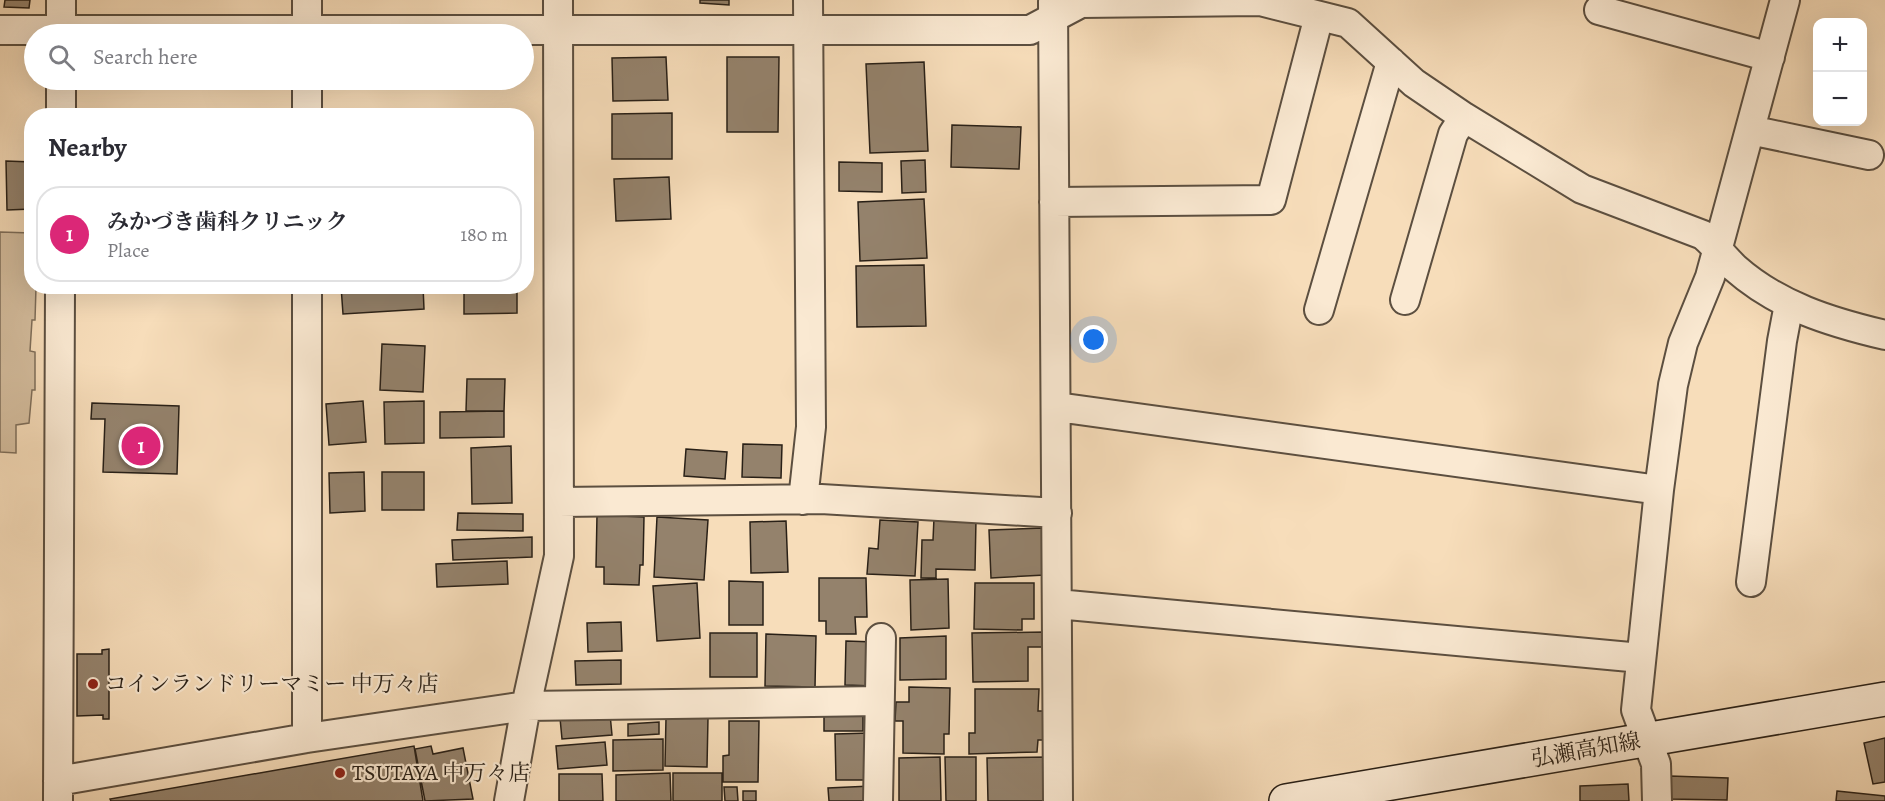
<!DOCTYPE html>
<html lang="en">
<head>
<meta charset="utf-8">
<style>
	:root { --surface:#fff; --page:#f7f7f7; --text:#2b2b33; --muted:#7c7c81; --line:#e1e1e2; --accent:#db2777 }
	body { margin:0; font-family:Alegreya,"Noto Serif JP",serif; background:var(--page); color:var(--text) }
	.controls { position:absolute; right:18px; top:18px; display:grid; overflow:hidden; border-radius:12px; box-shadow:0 6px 24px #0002 }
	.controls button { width:54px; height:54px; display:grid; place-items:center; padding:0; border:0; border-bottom:2px solid var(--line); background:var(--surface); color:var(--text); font:30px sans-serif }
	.you { position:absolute; left:1094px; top:340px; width:21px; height:21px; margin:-15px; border:4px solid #fff; border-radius:50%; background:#1a73e8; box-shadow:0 0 0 9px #1a73e833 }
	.badge { display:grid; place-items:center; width:39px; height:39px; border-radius:50%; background:var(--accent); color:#fff; font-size:20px; font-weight:700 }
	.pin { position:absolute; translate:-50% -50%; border:3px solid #fff; box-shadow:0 2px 6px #0006 }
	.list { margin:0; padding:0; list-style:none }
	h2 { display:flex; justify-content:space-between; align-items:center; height:78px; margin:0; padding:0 24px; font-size:26px }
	h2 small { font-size:20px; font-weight:400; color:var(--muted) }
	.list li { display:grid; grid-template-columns:39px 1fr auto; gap:18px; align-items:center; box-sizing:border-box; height:96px; margin:0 12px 12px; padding:0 12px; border:2px solid var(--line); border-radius:24px }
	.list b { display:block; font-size:22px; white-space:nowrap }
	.list p { margin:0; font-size:20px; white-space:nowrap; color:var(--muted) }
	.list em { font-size:20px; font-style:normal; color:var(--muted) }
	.icon { flex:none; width:33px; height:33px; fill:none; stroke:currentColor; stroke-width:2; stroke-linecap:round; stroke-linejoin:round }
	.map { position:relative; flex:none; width:1885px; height:801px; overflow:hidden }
	.search { position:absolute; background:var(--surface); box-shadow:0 6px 24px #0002; left:24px; top:24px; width:510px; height:66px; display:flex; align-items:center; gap:15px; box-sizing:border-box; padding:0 21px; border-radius:33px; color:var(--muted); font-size:22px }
	.panel { position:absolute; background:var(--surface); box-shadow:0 6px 24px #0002; left:24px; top:108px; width:510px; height:186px; border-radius:24px }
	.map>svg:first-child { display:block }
</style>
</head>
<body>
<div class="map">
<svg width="1885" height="801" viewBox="0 0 1885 801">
	<rect width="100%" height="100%" fill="#f7ddba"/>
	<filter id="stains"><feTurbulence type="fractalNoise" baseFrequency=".00333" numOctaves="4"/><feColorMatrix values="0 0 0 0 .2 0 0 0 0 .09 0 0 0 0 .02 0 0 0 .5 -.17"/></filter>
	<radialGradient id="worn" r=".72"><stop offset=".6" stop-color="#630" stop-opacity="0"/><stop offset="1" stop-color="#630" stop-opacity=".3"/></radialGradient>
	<!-- green -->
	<path fill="#d4bd9e" stroke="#7e6e5a" stroke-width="1.5" d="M 0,232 L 31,233 L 32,286 L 36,287 L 35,320 L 32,320 L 30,351 L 35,352 L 35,390 L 32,390 L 29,423 L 16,425 L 16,453 L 0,452 Z"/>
	<!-- building -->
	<path fill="#94826c" stroke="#292017" stroke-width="1.5" d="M 5,0 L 30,0 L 29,8 L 4,7 Z
		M 700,0 L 729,0 L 729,5 L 700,3 Z
		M 666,57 L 668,100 L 613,101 L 612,58 Z
		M 727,57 L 779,57 L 778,132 L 727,132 Z
		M 924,62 L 928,151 L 870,153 L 866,64 Z
		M 672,113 L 672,159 L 612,159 L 612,114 Z
		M 952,125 L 1021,127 L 1019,169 L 951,167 Z
		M 925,160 L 926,192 L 902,193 L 901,161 Z
		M 6,161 L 32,162 L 32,209 L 7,210 Z
		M 839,162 L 882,163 L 882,192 L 839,191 Z
		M 669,177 L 671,219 L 616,221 L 614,179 Z
		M 924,199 L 927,258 L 860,261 L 858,202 Z
		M 924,265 L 926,326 L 857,327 L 856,266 Z
		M 341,286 L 423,286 L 424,309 L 343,314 Z
		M 464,286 L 517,286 L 517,313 L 464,314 Z
		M 382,344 L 425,346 L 423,392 L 380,390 Z
		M 467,379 L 505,379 L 504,411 L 466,411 Z
		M 363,401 L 366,442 L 329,445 L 326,404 Z
		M 424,401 L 424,443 L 385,444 L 384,402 Z
		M 92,403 L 179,406 L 177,474 L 103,472 L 105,419 L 91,419 Z
		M 504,411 L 504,437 L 440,438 L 440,412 Z
		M 743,444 L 782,445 L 781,478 L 742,477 Z
		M 511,446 L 512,503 L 472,504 L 471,448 Z
		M 686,449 L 727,452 L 725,479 L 684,476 Z
		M 364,472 L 365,511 L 330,513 L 329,473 Z
		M 382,472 L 424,472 L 424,510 L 382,510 Z
		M 458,513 L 523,514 L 523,531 L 457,530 Z
		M 597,515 L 644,517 L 643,565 L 640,565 L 639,585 L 604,584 L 604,567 L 596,567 Z
		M 657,517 L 708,520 L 704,580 L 654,577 Z
		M 934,518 L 976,519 L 975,570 L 936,569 L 936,578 L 921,578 L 922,540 L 933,540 Z
		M 880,520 L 918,522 L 915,576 L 867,574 L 869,548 L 878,549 Z
		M 786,521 L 788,572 L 751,573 L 750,522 Z
		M 1043,528 L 1045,575 L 991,578 L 989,530 Z
		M 532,537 L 532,557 L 453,560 L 452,540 Z
		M 507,561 L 508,584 L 437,587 L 436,564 Z
		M 819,578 L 866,578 L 867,617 L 855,617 L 856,634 L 826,634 L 826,621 L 819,621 Z
		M 948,579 L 949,628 L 911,630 L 910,580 Z
		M 729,581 L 763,582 L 763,625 L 729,625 Z
		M 697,583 L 700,638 L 657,641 L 653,586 Z
		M 975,583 L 1034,583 L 1034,619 L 1022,619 L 1022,630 L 974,629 Z
		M 621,622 L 622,651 L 588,652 L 587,623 Z
		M 1045,632 L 1046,647 L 1028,647 L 1028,681 L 973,682 L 972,633 Z
		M 710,633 L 757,633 L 757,677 L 710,677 Z
		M 766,634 L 816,636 L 815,687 L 765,686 Z
		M 946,636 L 946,679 L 900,680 L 900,638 Z
		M 846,641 L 875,642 L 874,686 L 845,685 Z
		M 109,649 L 109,719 L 103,719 L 103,715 L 77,716 L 77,654 L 102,654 L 102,650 Z
		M 621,660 L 621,684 L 576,685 L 575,661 Z
		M 909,687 L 950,688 L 949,734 L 944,734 L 944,754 L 903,753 L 903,721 L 895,721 L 896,702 L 909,702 Z
		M 975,689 L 1039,689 L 1038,711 L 1047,711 L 1046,740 L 1038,740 L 1037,752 L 969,754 L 969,733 L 975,733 Z
		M 863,713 L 863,731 L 824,731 L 824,714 Z
		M 610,714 L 612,735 L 562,739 L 560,718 Z
		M 666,718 L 708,718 L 707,767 L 665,766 Z
		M 729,721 L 759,721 L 758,782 L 723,782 L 723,756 L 729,755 Z
		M 659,722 L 659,734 L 628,736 L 628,724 Z
		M 870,733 L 871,780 L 836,780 L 835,734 Z
		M 1885,738 L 1885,782 L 1873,784 L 1864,743 Z
		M 663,739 L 663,770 L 613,771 L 613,740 Z
		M 605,742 L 607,765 L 558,769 L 556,746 Z
		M 414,746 L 423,801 L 111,801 L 110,799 Z
		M 431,746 L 433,754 L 463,748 L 473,799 L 425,801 L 415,749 Z
		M 940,757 L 941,801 L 899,801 L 899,758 Z
		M 945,757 L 976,757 L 976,801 L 946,801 Z
		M 1048,757 L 1049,801 L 988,801 L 987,758 Z
		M 670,773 L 671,801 L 616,801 L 616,775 Z
		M 673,773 L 722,773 L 722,801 L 673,801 Z
		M 559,774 L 602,774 L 603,801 L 559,801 Z
		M 1670,776 L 1728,778 L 1727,800 L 1669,799 Z
		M 1628,784 L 1629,801 L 1580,801 L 1580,786 Z
		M 871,786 L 872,801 L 829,801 L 828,788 Z
		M 724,787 L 737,787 L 738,801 L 725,801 Z
		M 743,791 L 756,791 L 756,801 L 743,801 Z
		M 1837,791 L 1885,796 L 1885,801 L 1836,801 Z"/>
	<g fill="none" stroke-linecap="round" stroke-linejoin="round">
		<!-- street casing -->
		<g stroke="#5c4f40" stroke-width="32">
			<path id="street" d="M 307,0 L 307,34
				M 1053,2 L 1058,801
				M 1599,10 L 1770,57
				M 0,30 L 1030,30 L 1081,3 L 1260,1 L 1348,23 L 1414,83 L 1464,117 L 1582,189 L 1703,235 C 1715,245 1724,258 1735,268 C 1778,306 1830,322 1885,335
				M 61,34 L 61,0
				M 61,116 L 61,80
				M 307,116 L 307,80
				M 1750,130 L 1869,155
				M 1054,202 L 1271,200 L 1319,16
				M 307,286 L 307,738
				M 1405,300 L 1453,134 L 1464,117
				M 1319,310 L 1391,62
				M 1057,407 L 1659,490
				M 803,500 L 811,427 L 808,0
				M 559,502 L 821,499 L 1057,513
				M 1751,582 L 1782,341 L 1789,304
				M 1057,604 L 1641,658
				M 58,781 L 307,738 L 526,706 L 879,701
				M 58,800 L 60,286
				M 509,801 L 526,706 L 559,556 L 558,0
				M 878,801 L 881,638
				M 1657,801 L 1656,764 L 1636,710 L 1659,490 L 1673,385 L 1683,343 L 1710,277 L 1785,0"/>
		</g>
		<!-- secondary casing -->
		<g stroke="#292017" stroke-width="36">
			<path id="secondary" d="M 1286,801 L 1885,699"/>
		</g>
		<!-- street -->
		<use href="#street" stroke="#fae9d2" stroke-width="28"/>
		<!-- secondary -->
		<use href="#secondary" stroke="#fae9d2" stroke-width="33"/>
	</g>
	<!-- markers -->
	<g fill="#8f2418" stroke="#fae9d2" stroke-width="2">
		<circle cx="93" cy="684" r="6"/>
		<circle cx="340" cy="773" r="6"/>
	</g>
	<g text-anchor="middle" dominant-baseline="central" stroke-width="4.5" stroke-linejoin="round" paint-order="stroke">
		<!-- poi labels -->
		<g font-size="22" fill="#292017" stroke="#fae9d2" text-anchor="start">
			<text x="105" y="684">コインランドリーマミー 中万々店</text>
			<text x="352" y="773">TSUTAYA 中万々店</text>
		</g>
		<!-- street labels -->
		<g font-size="22" fill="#292017" stroke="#fae9d2">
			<text transform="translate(1586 750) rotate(-10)">弘瀬高知線</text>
		</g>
	</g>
	<rect width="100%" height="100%" filter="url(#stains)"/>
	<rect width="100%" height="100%" fill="url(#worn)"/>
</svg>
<div class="controls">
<button>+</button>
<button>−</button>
</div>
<div class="you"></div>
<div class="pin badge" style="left:141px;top:446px">1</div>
<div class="search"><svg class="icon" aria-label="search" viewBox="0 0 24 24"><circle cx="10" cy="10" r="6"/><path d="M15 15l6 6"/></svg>Search here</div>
<section class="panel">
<h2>Nearby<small></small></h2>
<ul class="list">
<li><span class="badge">1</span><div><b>みかづき歯科クリニック</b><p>Place</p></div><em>180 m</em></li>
</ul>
</section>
</div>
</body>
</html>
